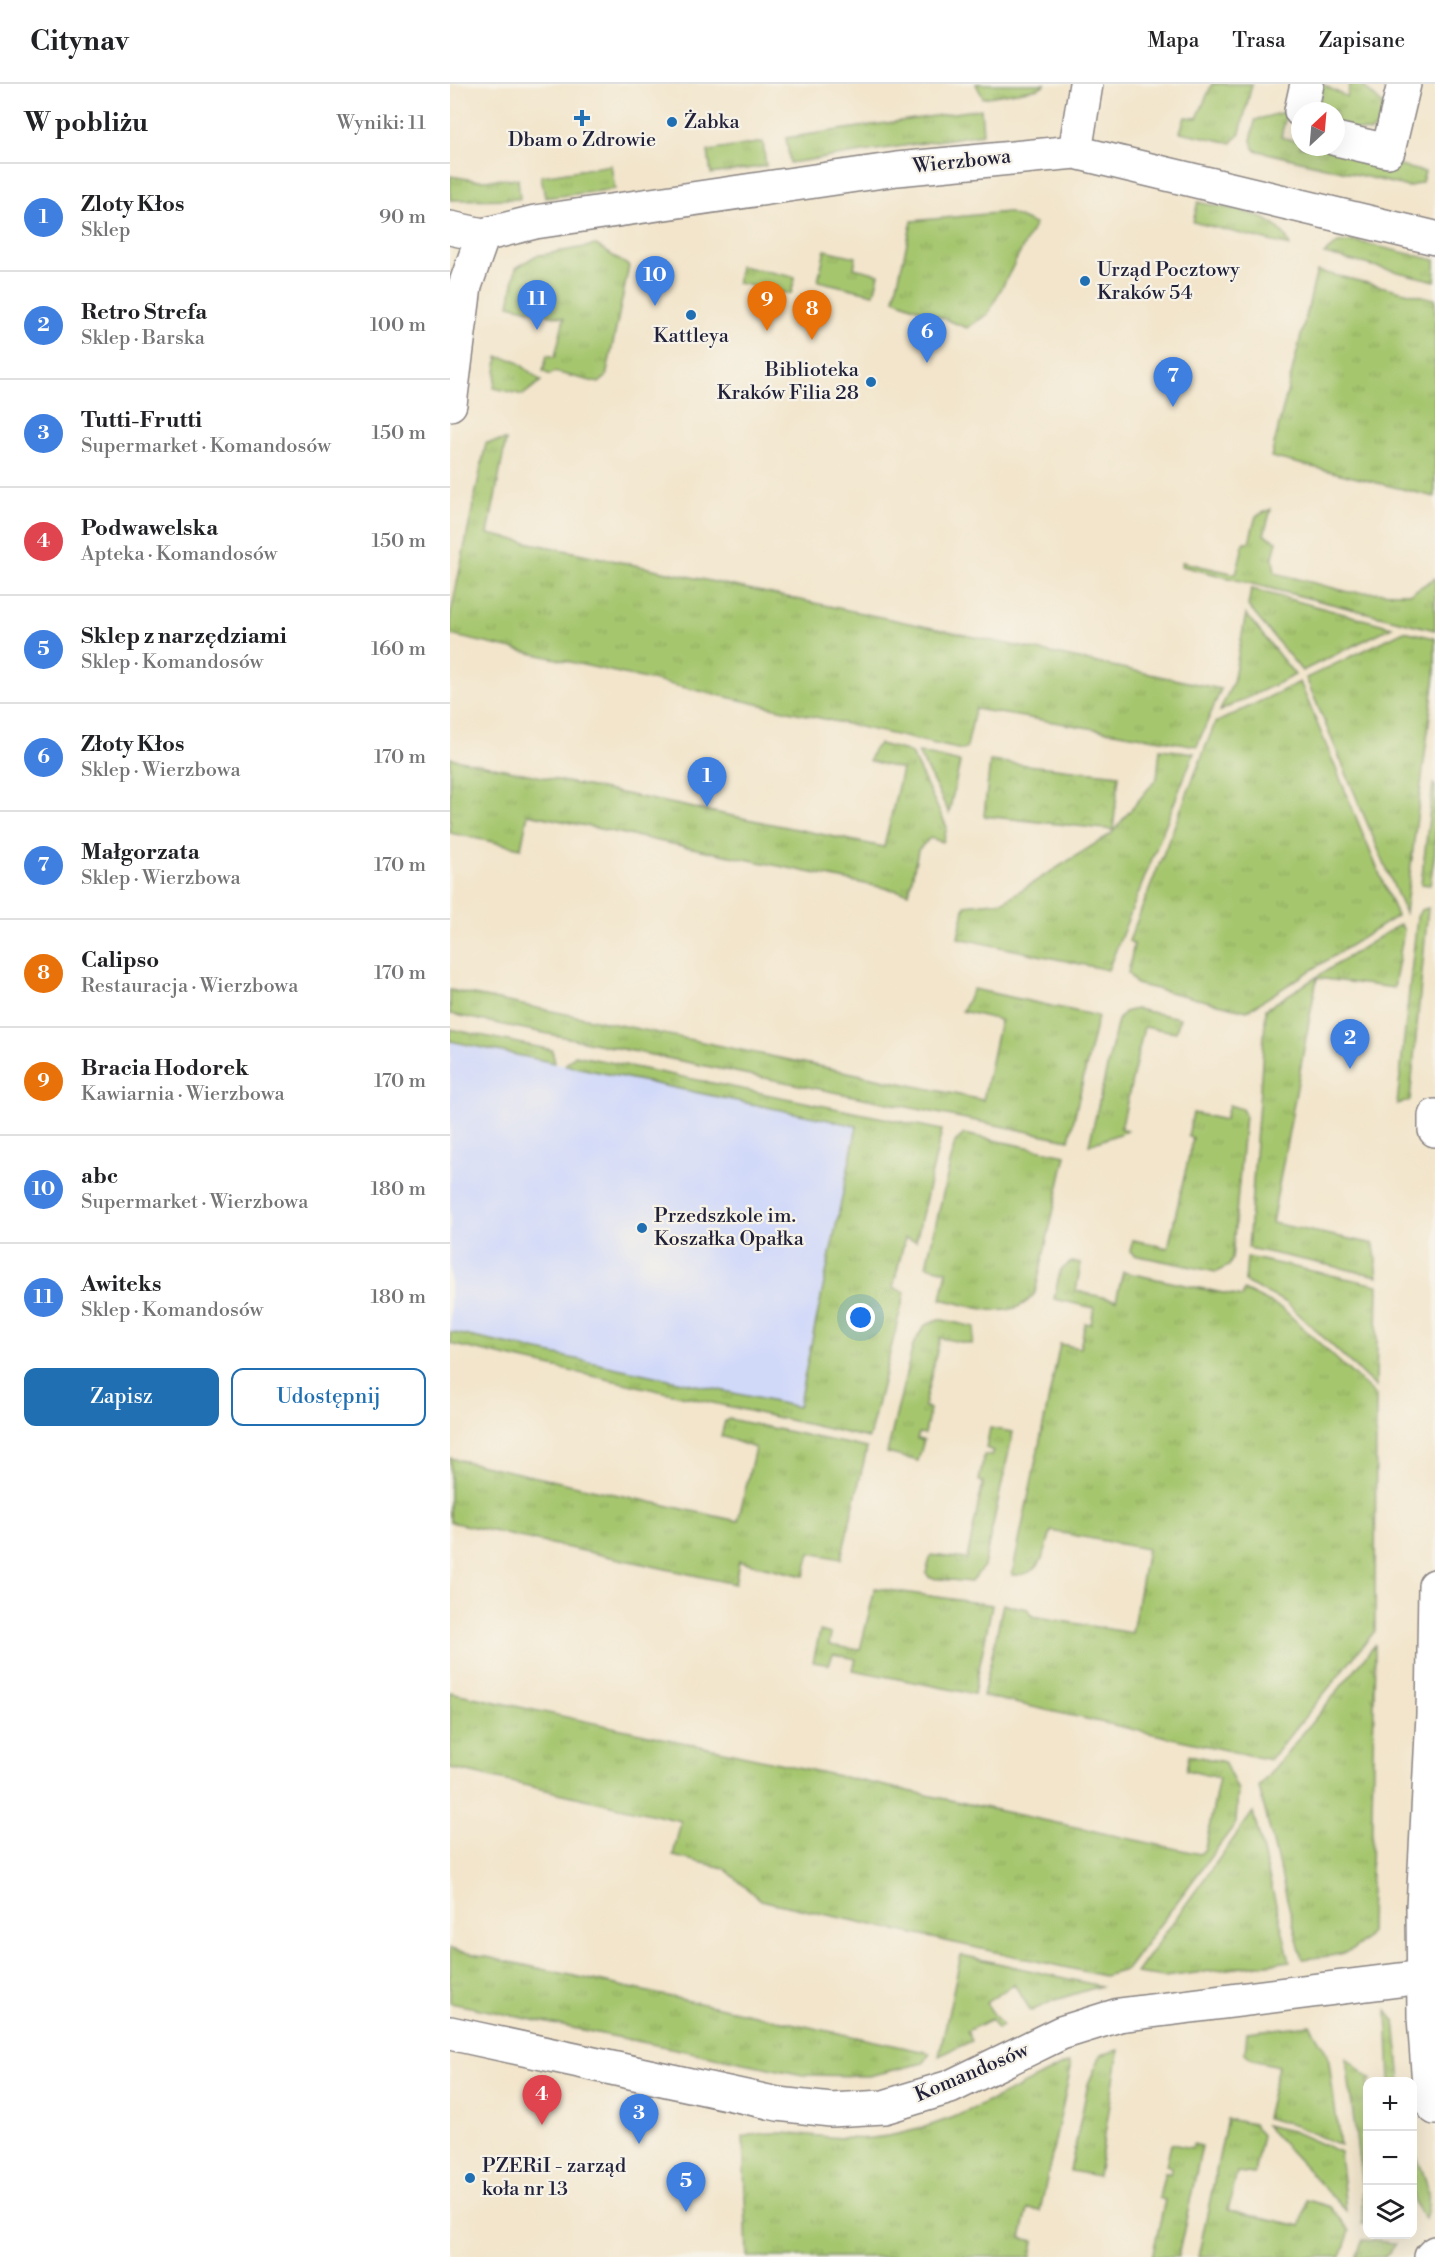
<!DOCTYPE html>
<html lang="pl">
<head>
<meta charset="utf-8">
<style>
	:root { --surface:#fff; --page:#f6f6f6; --text:#202124; --muted:#757577; --line:#e0e0e0; --accent:#1f6fb2 }
	body { margin:0; font-family:"Libre Bodoni",serif; background:var(--page); color:var(--text) }
	.controls { position:absolute; right:18px; bottom:18px; display:grid; overflow:hidden; border-radius:12px; box-shadow:0 6px 24px #0002 }
	.controls button { width:54px; height:54px; display:grid; place-items:center; padding:0; border:0; border-bottom:2px solid var(--line); background:var(--surface); color:var(--text); font:30px sans-serif }
	.compass { position:absolute; left:841px; top:18px; width:54px; height:54px; border-radius:50%; background:var(--surface); box-shadow:0 6px 24px #0002; rotate:26deg }
	.you { position:absolute; left:411px; top:1234px; width:21px; height:21px; margin:-15px; border:4px solid #fff; border-radius:50%; background:#1a73e8; box-shadow:0 0 0 9px #1a73e833 }
	.badge { display:grid; place-items:center; width:39px; height:39px; border-radius:50%; background:var(--accent); color:#fff; font-size:20px; font-weight:700 }
	.pin { position:absolute; translate:-50% -50px; filter:drop-shadow(0 2px 3px #0008) }
	.pin::after { content:''; position:absolute; top:32px; width:21px; height:18px; background:inherit; clip-path:polygon(0 0,100% 0,50% 100%) }
	.list { margin:0; padding:0; list-style:none }
	h2 { display:flex; justify-content:space-between; align-items:center; height:78px; margin:0; padding:0 24px; font-size:26px }
	h2 small { font-size:20px; font-weight:400; color:var(--muted) }
	.list li { display:grid; grid-template-columns:39px 1fr auto; gap:18px; align-items:center; box-sizing:border-box; height:108px; padding:0 24px; border-top:2px solid var(--line) }
	.list b { display:block; font-size:22px; white-space:nowrap }
	.list p { margin:0; font-size:20px; white-space:nowrap; color:var(--muted) }
	.list em { font-size:20px; font-style:normal; color:var(--muted) }
	.actions { display:flex; gap:12px; padding:18px 24px }
	.actions a { flex:1; padding:14px 0; border:2px solid var(--accent); border-radius:12px; text-align:center; font-size:21px; color:var(--accent) }
	.actions .main { background:var(--accent); color:#fff }
	.icon { flex:none; width:33px; height:33px; fill:none; stroke:currentColor; stroke-width:2; stroke-linecap:round; stroke-linejoin:round }
	.map { position:relative; flex:none; width:985px; height:2173px; overflow:hidden }
	header { display:flex; align-items:center; gap:36px; box-sizing:border-box; height:84px; padding:0 30px; background:var(--surface); border-bottom:2px solid var(--line) }
	header strong { font-size:28px }
	nav { display:flex; gap:33px; margin-inline-start:auto; font-size:21px }
	main { display:flex }
	aside { flex:1; background:var(--surface) }
	.map>svg:first-child { display:block }
</style>
</head>
<body>
<header>
<strong>Citynav</strong>
<nav><a>Mapa</a><a>Trasa</a><a>Zapisane</a></nav>
</header>
<main>
<aside>
<h2>W pobliżu<small>Wyniki: 11</small></h2>
<ul class="list">
<li><span class="badge" style="background:#3f7fe0">1</span><div><b>Zloty Kłos</b><p>Sklep</p></div><em>90 m</em></li>
<li><span class="badge" style="background:#3f7fe0">2</span><div><b>Retro Strefa</b><p>Sklep · Barska</p></div><em>100 m</em></li>
<li><span class="badge" style="background:#3f7fe0">3</span><div><b>Tutti-Frutti</b><p>Supermarket · Komandosów</p></div><em>150 m</em></li>
<li><span class="badge" style="background:#e0444e">4</span><div><b>Podwawelska</b><p>Apteka · Komandosów</p></div><em>150 m</em></li>
<li><span class="badge" style="background:#3f7fe0">5</span><div><b>Sklep z narzędziami</b><p>Sklep · Komandosów</p></div><em>160 m</em></li>
<li><span class="badge" style="background:#3f7fe0">6</span><div><b>Złoty Kłos</b><p>Sklep · Wierzbowa</p></div><em>170 m</em></li>
<li><span class="badge" style="background:#3f7fe0">7</span><div><b>Małgorzata</b><p>Sklep · Wierzbowa</p></div><em>170 m</em></li>
<li><span class="badge" style="background:#e8710a">8</span><div><b>Calipso</b><p>Restauracja · Wierzbowa</p></div><em>170 m</em></li>
<li><span class="badge" style="background:#e8710a">9</span><div><b>Bracia Hodorek</b><p>Kawiarnia · Wierzbowa</p></div><em>170 m</em></li>
<li><span class="badge" style="background:#3f7fe0">10</span><div><b>abc</b><p>Supermarket · Wierzbowa</p></div><em>180 m</em></li>
<li><span class="badge" style="background:#3f7fe0">11</span><div><b>Awiteks</b><p>Sklep · Komandosów</p></div><em>180 m</em></li>
</ul>
<div class="actions"><a class="main">Zapisz</a><a>Udostępnij</a></div>
</aside>
<div class="map">
<svg width="985" height="2173" viewBox="0 0 985 2173">
	<defs>
		<pattern id="grass-tufts" width="24" height="20" patternUnits="userSpaceOnUse" patternTransform="scale(1.5)"><rect width="24" height="20" fill="#a6c66e"/><path d="M3 7l-1-3M5 7V3M7 7l1-3M15 17l-1-3M17 17v-4M19 17l1-3" fill="none" stroke="#8faa60"/></pattern>
		<pattern id="park-crowns" width="20" height="18" patternUnits="userSpaceOnUse" patternTransform="scale(1.5)"><rect width="20" height="18" fill="#a6c66e"/><path d="M2 6a3 3 0 1 1 6 0M12 15a3 3 0 1 1 6 0" fill="none" stroke="#8faa60"/></pattern>
	</defs>
	<rect width="100%" height="100%" fill="#f7f3e8"/>
	<filter id="ink" filterUnits="userSpaceOnUse"><feTurbulence type="fractalNoise" baseFrequency=".0167" numOctaves="2"/><feDisplacementMap in="SourceGraphic" scale="12" xChannelSelector="R" yChannelSelector="G"/><feConvolveMatrix kernelMatrix="1 2 1 2 8 2 1 2 1" color-interpolation-filters="sRGB"/></filter>
	<filter id="wash" filterUnits="userSpaceOnUse"><feTurbulence type="fractalNoise" baseFrequency=".008" numOctaves="4" result="noise"/><feDisplacementMap in="SourceGraphic" scale="24" xChannelSelector="R" yChannelSelector="G"/><feGaussianBlur stdDeviation="1.35" result="paint"/><feColorMatrix in="noise" values="0 0 0 0 0 0 0 0 0 0 0 0 0 0 0 0 0 1.4 0 .05"/><feComposite in="paint" operator="in"/></filter>
	<g filter="url(#wash)">
		<rect width="100%" height="100%" fill="#f2e5cb"/>
		<!-- built -->
		<path fill="#d1d9f9" d="M 0,958 L 406,1042 L 347,1323 L 0,1247 Z"/>
		<!-- grass -->
		<path fill="url(#grass-tufts)" stroke="#647454" stroke-width="1.5" d="M 526,0 L 595,0 L 589,4 L 533,14 Z
			M 762,0 L 802,0 L 790,49 L 782,59 L 730,48 L 735,33 L 747,34 Z
			M 871,0 L 897,13 L 900,0 L 911,0 L 935,23 L 926,44 L 920,48 L 886,42 L 886,27 L 870,27 Z
			M 531,25 L 533,50 L 340,79 L 336,54 Z
			M 837,27 L 831,53 L 850,58 L 850,63 L 871,63 L 975,88 L 972,98 L 958,103 L 805,66 L 801,57 L 805,36 Z
			M 313,58 L 316,82 L 261,90 L 258,67 Z
			M 161,81 L 165,105 L 95,114 L 91,92 Z
			M 0,92 L 25,96 L 68,95 L 70,115 L 0,116 Z
			M 748,118 C 779,126 828,127 840,162 L 743,138 Z
			M 557,128 L 585,140 L 538,230 L 517,244 L 444,215 L 462,137 Z
			M 905,157 L 985,176 L 985,197 L 874,170 L 888,159 Z
			M 146,161 L 179,182 L 156,293 L 149,299 L 104,288 L 100,291 L 93,287 L 97,271 L 105,273 L 114,234 L 59,221 L 66,184 L 85,172 Z
			M 375,166 L 406,173 L 404,184 L 429,190 L 424,210 L 368,197 Z
			M 290,182 L 345,193 L 341,210 L 287,199 Z
			M 867,187 L 985,215 L 985,413 L 821,373 Z
			M 48,273 L 65,276 L 91,297 L 73,311 L 44,304 Z
			M 56,356 L 38,450 L 771,605 L 747,662 L 525,625 L 517,663 L 512,666 L 0,551 L 0,533 L 36,359 Z
			M 821,425 L 814,451 L 827,457 L 823,473 L 825,489 L 899,508 L 961,509 L 985,494 L 985,546 L 731,482 L 732,478 L 786,490 L 794,458 L 799,458 L 806,432 Z
			M 801,505 L 802,505 L 942,543 L 852,587 L 798,522 Z
			M 796,530 L 845,591 L 770,627 L 783,598 Z
			M 954,547 L 985,554 L 985,591 L 955,829 L 856,594 Z
			M 850,598 L 947,832 L 797,927 L 686,900 L 678,889 L 684,860 L 679,857 L 765,639 Z
			M 429,660 L 457,667 L 462,671 L 497,743 L 493,758 L 480,754 L 468,766 L 459,809 L 78,730 L 71,764 L 0,749 L 0,674 L 434,763 L 452,685 L 419,677 L 423,666 Z
			M 710,665 L 744,669 L 658,886 L 508,854 L 515,821 L 554,817 L 661,750 L 707,694 Z
			M 468,668 L 510,678 L 499,729 Z
			M 983,700 L 985,702 L 985,767 L 980,801 L 971,800 Z
			M 978,824 L 960,1017 L 947,1020 L 967,833 L 971,826 Z
			M 950,840 L 954,846 L 944,904 L 867,894 L 822,1139 L 924,1160 L 928,1192 L 798,1164 L 816,925 Z
			M 523,905 L 648,932 L 619,1056 L 0,930 L 0,906 L 533,1016 L 550,936 L 512,927 Z
			M 686,925 L 730,934 L 726,948 L 694,943 L 671,1045 L 677,1047 L 639,1061 L 668,936 L 674,928 Z
			M 0,945 L 102,966 L 105,979 L 0,957 Z
			M 125,971 L 492,1046 L 466,1157 L 455,1154 L 443,1204 L 455,1208 L 419,1354 L 0,1260 L 0,1248 L 348,1323 L 407,1042 L 115,981 Z
			M 779,1021 L 792,1025 L 795,1031 L 782,1175 L 779,1182 L 766,1188 L 684,1171 L 680,1167 L 683,1156 L 718,1164 L 743,1054 L 738,1052 L 743,1029 L 775,1036 Z
			M 514,1050 L 616,1071 L 585,1209 C 562,1240 523,1222 491,1215 L 497,1187 L 476,1182 L 505,1058 Z
			M 797,1173 L 928,1201 L 926,1303 L 837,1219 L 795,1198 Z
			M 621,1178 L 631,1179 L 626,1207 L 666,1216 L 673,1188 L 792,1213 L 794,1206 L 833,1225 L 926,1312 L 925,1547 L 820,1676 L 533,1612 L 553,1520 L 578,1525 L 582,1532 L 682,1549 L 697,1465 L 601,1447 C 595,1469 591,1493 562,1491 L 610,1260 L 630,1264 L 635,1239 L 641,1240 L 644,1224 L 604,1215 L 610,1187 Z
			M 488,1235 L 525,1243 L 522,1260 L 490,1254 L 474,1322 L 480,1325 L 475,1350 L 469,1349 L 467,1355 L 474,1356 L 468,1377 L 437,1369 L 463,1261 L 474,1242 Z
			M 279,1335 L 417,1364 L 391,1475 L 360,1469 L 354,1492 L 289,1477 L 285,1500 L 0,1438 L 0,1374 L 288,1437 L 305,1364 L 271,1352 L 275,1337 Z
			M 540,1344 L 563,1348 L 534,1482 L 521,1498 L 480,1494 L 476,1489 L 481,1471 L 517,1475 L 533,1398 L 529,1397 L 534,1371 L 541,1372 L 543,1367 L 536,1364 Z
			M 425,1504 L 542,1521 L 524,1610 L 403,1586 L 406,1575 L 383,1570 L 379,1581 L 363,1578 L 370,1547 L 381,1550 L 379,1561 L 410,1566 Z
			M 925,1561 L 920,1848 C 907,1873 877,1872 852,1875 L 809,1703 Z
			M 0,1608 L 750,1770 L 755,1765 L 769,1694 L 736,1686 L 739,1671 L 774,1678 L 788,1706 L 786,1739 L 676,1886 L 654,1892 L 310,1816 L 274,1784 L 223,1772 L 231,1737 L 0,1684 Z
			M 803,1728 L 840,1877 L 714,1893 L 686,1889 Z
			M 0,1865 L 480,1969 L 474,1979 L 419,1992 L 353,1991 L 0,1919 Z
			M 511,1871 L 651,1902 L 605,1916 L 581,1927 L 564,1900 L 536,1919 L 552,1942 L 547,1945 L 541,1935 L 517,1947 L 522,1957 L 489,1972 Z
			M 937,1927 L 945,1937 L 951,1997 L 940,1997 Z
			M 860,1941 L 878,1971 L 890,2061 L 843,2041 L 816,2034 L 828,1982 L 803,1976 L 795,1969 L 797,1948 Z
			M 669,1966 L 648,2092 L 620,2087 L 638,2000 L 651,1971 Z
			M 896,1974 L 921,1996 L 918,1998 L 917,2140 L 912,2140 L 912,2101 Z
			M 619,1978 L 621,1983 L 590,2127 L 578,2125 L 571,2154 L 584,2157 L 581,2173 L 297,2173 L 293,2053 C 333,2042 379,2058 422,2054 C 492,2047 556,2008 619,1978 Z
			M 777,2035 L 803,2040 L 812,2051 L 804,2090 L 787,2088 L 778,2126 L 851,2142 L 857,2116 L 881,2123 L 900,2147 L 891,2173 L 748,2173 Z
			M 815,2041 L 842,2047 L 890,2068 L 896,2127 Z
			M 962,2059 C 971,2089 985,2102 975,2135 L 963,2116 Z
			M 721,2060 L 742,2064 L 743,2060 L 752,2062 L 728,2173 L 702,2173 L 715,2116 L 709,2114 L 715,2088 L 720,2090 L 722,2083 L 716,2081 Z
			M 913,2156 L 946,2159 L 935,2173 L 906,2173 Z"/>
		<!-- park -->
		<path fill="url(#park-crowns)" stroke="#647454" stroke-width="1.5" d="M 540,677 L 669,691 L 663,746 L 534,732 Z"/>
	</g>
	<g filter="url(#ink)">
		<g fill="none" stroke-linecap="round" stroke-linejoin="round">
			<!-- minor casing -->
			<g stroke="#8a8483" stroke-width="36">
				<path id="minor" d="M 851,27 L 857,0
					M 886,55 L 938,67 L 954,0
					M 625,68 L 636,0
					M 0,144 L 33,151 L 85,138 L 447,85 L 625,68 L 985,154
					M 0,320 L 15,202 L 33,151
					M 985,1032 L 985,1046
					M 985,1502 L 983,1631 L 973,1823 L 974,1933 L 980,2014 L 985,2024
					M 0,1949 L 328,2020 L 381,2026 L 434,2023 L 500,2003 L 611,1949 L 669,1931 L 973,1893
					M 981,2173 L 985,2169"/>
			</g>
			<!-- minor -->
			<use href="#minor" stroke="#fff" stroke-width="33"/>
		</g>
	</g>
	<!-- markers -->
	<g fill="#1f6fb2" stroke="#f7f3e8" stroke-width="2">
		<path d="M129 25h6v6h6v6h-6v6h-6v-6h-6v-6h6z"/>
		<circle cx="222" cy="38" r="6"/>
		<circle cx="635" cy="197" r="6"/>
		<circle cx="241" cy="231" r="6"/>
		<circle cx="421" cy="298" r="6"/>
		<circle cx="192" cy="1144" r="6"/>
		<circle cx="20" cy="2094" r="6"/>
	</g>
	<g text-anchor="middle" dominant-baseline="central" stroke-width="4.5" stroke-linejoin="round" paint-order="stroke">
		<!-- poi labels -->
		<g font-size="20" fill="#22223b" stroke="#f7f3e8" text-anchor="start">
			<text x="234" y="38">Żabka</text>
			<text x="132" y="56" text-anchor="middle">Dbam o Zdrowie</text>
			<text x="647" y="186">Urząd Pocztowy<tspan x="647" dy="23">Kraków 54</tspan></text>
			<text x="241" y="252" text-anchor="middle">Kattleya</text>
			<text x="409" y="286" text-anchor="end">Biblioteka<tspan x="409" dy="23">Kraków Filia 28</tspan></text>
			<text x="204" y="1132">Przedszkole im.<tspan x="204" dy="23">Koszałka Opałka</tspan></text>
			<text x="32" y="2082">PZERiI - zarząd<tspan x="32" dy="23">koła nr 13</tspan></text>
		</g>
		<!-- street labels -->
		<g font-size="20" fill="#22223b" stroke="#f7f3e8">
			<text transform="translate(512 78) rotate(-6)">Wierzbowa</text>
			<text transform="translate(522 1989) rotate(-23)">Komandosów</text>
		</g>
	</g>
</svg>
<div class="controls">
<button>+</button>
<button>−</button>
<button><svg class="icon" aria-label="layers" viewBox="0 0 24 24"><path d="M12 4l9 5-9 5-9-5zM3 14l9 5 9-5"/></svg></button>
</div>
<svg class="compass" viewBox="-18 -18 36 36"><path d="M0-13l5 13h-10z" fill="#e53935"/><path d="M0 13l5-13h-10z" fill="#757577"/></svg>
<div class="you"></div>
<div class="pin badge" style="left:257px;top:723px;background:#3f7fe0">1</div>
<div class="pin badge" style="left:900px;top:985px;background:#3f7fe0">2</div>
<div class="pin badge" style="left:189px;top:2060px;background:#3f7fe0">3</div>
<div class="pin badge" style="left:92px;top:2041px;background:#e0444e">4</div>
<div class="pin badge" style="left:236px;top:2128px;background:#3f7fe0">5</div>
<div class="pin badge" style="left:477px;top:279px;background:#3f7fe0">6</div>
<div class="pin badge" style="left:723px;top:323px;background:#3f7fe0">7</div>
<div class="pin badge" style="left:362px;top:256px;background:#e8710a">8</div>
<div class="pin badge" style="left:317px;top:247px;background:#e8710a">9</div>
<div class="pin badge" style="left:205px;top:222px;background:#3f7fe0">10</div>
<div class="pin badge" style="left:87px;top:246px;background:#3f7fe0">11</div>
</div>
</main>
</body>
</html>
